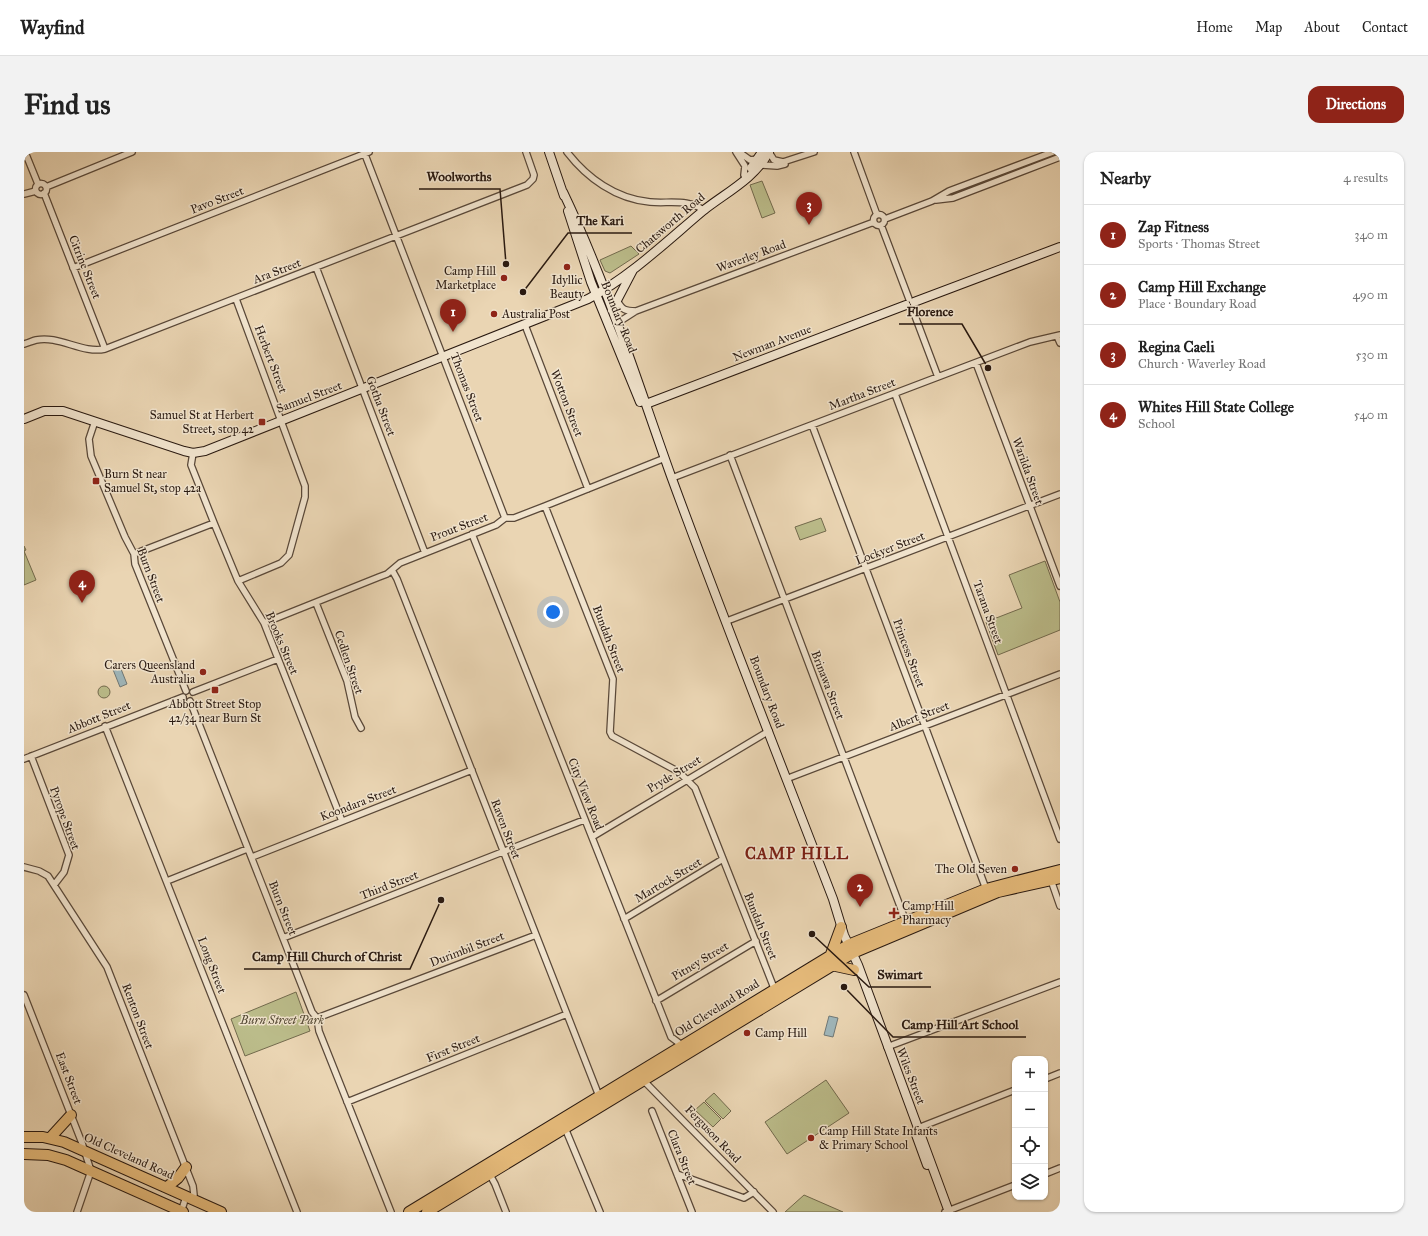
<!DOCTYPE html>
<html lang="en">
<head>
<meta charset="utf-8">
<style>
	:root { --surface:#fff; --page:#f2f2f2; --text:#222; --muted:#767676; --line:#e0e0e0; --accent:#8f2418 }
	body { margin:0; font-family:"IM FELL Great Primer",serif; background:var(--page); color:var(--text) }
	.controls { position:absolute; right:12px; bottom:12px; display:grid; overflow:hidden; border-radius:8px; box-shadow:0 1px 3px #0004 }
	.controls button { width:36px; height:36px; display:grid; place-items:center; padding:0; border:0; border-bottom:1px solid var(--line); background:var(--surface); color:var(--text); font:20px sans-serif }
	.you { position:absolute; left:529px; top:460px; width:14px; height:14px; margin:-10px; border:3px solid #fff; border-radius:50%; background:#1a73e8; box-shadow:0 0 0 6px #1a73e833 }
	.badge { display:grid; place-items:center; width:26px; height:26px; border-radius:50%; background:var(--accent); color:#fff; font-size:13px; font-weight:700 }
	.pin { position:absolute; translate:-50% -33px; filter:drop-shadow(0 1px 2px #0008) }
	.pin::after { content:''; position:absolute; top:21px; width:14px; height:12px; background:inherit; clip-path:polygon(0 0,100% 0,50% 100%) }
	.list { margin:0; padding:0; list-style:none }
	h2 { display:flex; justify-content:space-between; align-items:center; height:52px; margin:0; padding:0 16px; font-size:17px }
	h2 small { font-size:13px; font-weight:400; color:var(--muted) }
	.list li { display:grid; grid-template-columns:26px 1fr auto; gap:12px; align-items:center; box-sizing:border-box; height:60px; padding:0 16px; border-top:1px solid var(--line) }
	.list b { display:block; font-size:15px; white-space:nowrap }
	.list p { margin:0; font-size:13px; white-space:nowrap; color:var(--muted) }
	.list em { font-size:13px; font-style:normal; color:var(--muted) }
	.icon { flex:none; width:22px; height:22px; fill:none; stroke:currentColor; stroke-width:2; stroke-linecap:round; stroke-linejoin:round }
	.map { position:relative; flex:none; width:1036px; height:1060px; overflow:hidden; border-radius:12px }
	header { display:flex; align-items:center; gap:24px; box-sizing:border-box; height:56px; padding:0 20px; background:var(--surface); border-bottom:1px solid var(--line) }
	header strong { font-size:19px }
	nav { display:flex; gap:22px; margin-inline-start:auto; font-size:14px }
	.intro { display:flex; align-items:center; justify-content:space-between; box-sizing:border-box; height:96px; padding:0 24px }
	h1 { margin:0; font-size:28px }
	.button { padding:10px 18px; border-radius:12px; background:var(--accent); color:#fff; font-size:14px; font-weight:700 }
	main { display:flex; gap:24px; padding:0 24px }
	aside { flex:1; background:var(--surface); border-radius:12px; box-shadow:0 1px 3px #0004 }
	.map>svg:first-child { display:block }
</style>
</head>
<body>
<header>
<strong>Wayfind</strong>
<nav><a>Home</a><a>Map</a><a>About</a><a>Contact</a></nav>
</header>
<div class="intro"><h1>Find us</h1><a class="button">Directions</a></div>
<main>
<div class="map">
<svg width="1036" height="1060" viewBox="0 0 1036 1060">
	<rect width="100%" height="100%" fill="#ead5b3"/>
	<filter id="stains"><feTurbulence type="fractalNoise" baseFrequency=".005" numOctaves="4"/><feColorMatrix values="0 0 0 0 .2 0 0 0 0 .09 0 0 0 0 .02 0 0 0 .5 -.17"/></filter>
	<radialGradient id="worn" r=".72"><stop offset=".6" stop-color="#630" stop-opacity="0"/><stop offset="1" stop-color="#630" stop-opacity=".3"/></radialGradient>
	<!-- green -->
	<path fill="#bbbc8a" stroke="#726a4d" d="M 738,29 L 751,61 L 738,66 L 726,33 Z
		M 607,94 L 615,102 L 586,121 L 581,119 L 576,108 Z
		M 797,366 L 802,379 L 776,388 L 771,375 Z
		M 0,394 L 2,398 L 0,399 L 12,428 L 0,433 Z
		M 1021,409 L 1036,450 L 1036,478 L 974,503 L 962,470 L 998,456 L 985,423 Z
		M74 540a6 6 0 1 1 12 0a6 6 0 1 1-12 0Z
		M 272,840 L 286,879 L 221,904 L 207,867 Z
		M 802,928 L 825,961 L 763,1002 L 741,970 Z
		M 690,941 L 707,959 L 699,967 L 681,949 Z
		M 680,950 L 697,967 L 689,975 L 671,958 Z
		M 780,1043 L 819,1060 L 761,1060 Z"/>
	<!-- water -->
	<path fill="#9eb5b9" stroke="#6f7775" d="M 95,512 L 103,532 L 96,535 L 88,515 Z
		M 805,864 L 814,866 L 809,885 L 800,883 Z"/>
	<g fill="none" stroke-linecap="round" stroke-linejoin="round">
		<!-- street casing -->
		<g stroke="#594839" stroke-width="8">
			<path id="street" d="M 1,0 L 14,32
				M 340,0 L 481,366
				M 543,0 C 563,26 592,47 626,50 C 643,52 666,46 680,59
				M 712,0 L 721,14 L 720,23
				M 715,0 L 726,8 L 734,7
				M 745,0 L 750,8 L 759,10 L 790,0
				M 830,0 L 853,63
				M 736,13 L 753,14 L 761,12
				M11.5 37a5.5 5.5 0 1 1 11 0a5.5 5.5 0 1 1-11 0Z
				M 22,35 L 108,0
				M 20,41 L 81,197
				M 0,42 L 12,39
				M 912,48 L 929,46 L 1036,5
				M849.5 68a5.5 5.5 0 1 1 11 0a5.5 5.5 0 1 1-11 0Z
				M 861,67 L 908,49 L 925,39 L 1029,0
				M 857,73 L 885,147
				M 292,115 L 401,401
				M 49,116 L 345,0
				M 212,147 L 281,334 L 281,345 L 265,403 L 257,411 L 214,429
				M 593,148 C 598,158 601,159 612,159
				M 888,156 L 914,225
				M 501,173 L 564,337
				M 594,173 L 598,168 L 612,159 L 850,70
				M 1033,184 L 1036,191
				M 0,192 C 4,191 8,189 12,188 C 35,183 58,202 81,197 L 503,33 L 509,27 L 510,23 L 502,0
				M 952,211 L 1036,434
				M 871,242 L 1036,687
				M 71,269 L 65,287 L 67,304 L 101,385 L 110,402 L 111,412 L 162,539
				M 788,273 L 962,737
				M 169,301 L 167,313 L 190,371 L 214,429 L 240,471 L 318,669
				M 706,303 L 882,770
				M 648,326 L 1006,190 L 1036,183
				M 521,354 L 589,527 L 586,580 L 588,584 L 655,620 L 671,636 L 750,836
				M 448,382 L 647,885 L 659,894
				M 110,402 L 190,371
				M 368,418 L 373,427 L 575,944
				M 292,451 L 323,529 L 331,565 L 337,576
				M 703,469 L 1036,342
				M 240,471 L 355,425 L 363,422 L 376,411 L 472,373 L 481,366 L 490,366 L 521,354 L 641,306
				M 169,540 L 254,507
				M 166,549 L 288,860 L 293,866 L 295,879 L 367,1060
				M 81,574 L 273,1060
				M 7,604 L 45,703 L 40,720 L 30,733
				M 0,607 L 159,545
				M 762,627 L 1036,522
				M 568,685 L 745,579
				M 228,705 L 448,618
				M 0,715 L 15,719 L 24,724 L 83,815 L 169,1034 L 170,1043 L 161,1048 L 157,1060
				M 1027,728 L 1036,754
				M 143,729 L 223,697
				M 600,767 L 699,707
				M 259,786 L 560,668
				M 0,843 L 58,991 L 67,1019 L 53,1060
				M 632,849 L 732,789
				M 293,866 L 512,783
				M 863,895 L 1036,830
				M 618,927 L 749,1060
				M 1021,927 L 1036,921
				M 323,950 L 543,862
				M 628,959 L 668,1060
				M 541,976 L 576,1060
				M 894,976 L 991,938
				M 465,1021 L 471,1032 L 482,1060
				M 653,1022 L 720,1046 L 730,1040
				M 1021,1022 L 1036,1016
				M 921,1060 L 991,1033"/>
		</g>
		<!-- secondary casing -->
		<g stroke="#291910" stroke-width="10">
			<path id="secondary" d="M 525,0 L 540,44
				M 727,16 L 738,0
				M 539,40 C 583,132 613,229 647,324 C 699,466 755,607 809,747 L 820,783 L 834,813 L 925,1060
				M 544,59 L 567,130 L 616,250
				M 890,150 L 1036,95
				M 588,158 L 609,118
				M 622,252 L 882,153
				M 0,267 L 20,259 L 39,259 L 160,299 L 169,301 L 181,299 L 564,147 C 607,124 643,89 680,58 C 703,40 730,27 745,0
				M 891,980 L 903,1013"/>
		</g>
		<!-- highway casing -->
		<g stroke="#291910" stroke-width="12">
			<path id="highway" d="M 807,802 L 817,775
				M 807,813 L 830,818
				M 0,985 L 19,985 L 40,990 L 197,1060
				M 26,986 L 47,963
				M 0,1002 L 24,1003 L 42,1008 L 159,1060
				M 143,1035 L 154,1026 L 162,1015
				M 385,1060 L 824,793 L 962,737 L 1036,718
				M 403,1060 L 829,801 L 974,740 L 1036,726"/>
		</g>
		<!-- street -->
		<use href="#street" stroke="#f1e4ce" stroke-width="5.5"/>
		<!-- secondary -->
		<use href="#secondary" stroke="#f1e4ce" stroke-width="8"/>
		<!-- highway -->
		<use href="#highway" stroke="#e5ba7a" stroke-width="10"/>
	</g>
	<!-- markers -->
	<g fill="#8f2418" stroke="#f1e4ce" stroke-width="1.5">
		<circle cx="543" cy="115" r="4"/>
		<circle cx="480" cy="126" r="4"/>
		<circle cx="470" cy="162" r="4"/>
		<rect x="234" y="266" width="8" height="8" rx="2"/>
		<rect x="68" y="325" width="8" height="8" rx="2"/>
		<circle cx="179" cy="520" r="4"/>
		<rect x="187" y="534" width="8" height="8" rx="2"/>
		<circle cx="991" cy="717" r="4"/>
		<path d="M868 755h4v4h4v4h-4v4h-4v-4h-4v-4h4z"/>
		<circle cx="723" cy="881" r="4"/>
		<circle cx="787" cy="986" r="4"/>
	</g>
	<g text-anchor="middle" dominant-baseline="central" stroke-width="3" stroke-linejoin="round" paint-order="stroke">
		<!-- street labels -->
		<g font-size="12" fill="#291910" stroke="#f1e4ce">
			<text transform="translate(193 48) rotate(-21)">Pavo Street</text>
			<text transform="translate(646 71) rotate(-40)">Chatsworth Road</text>
			<text transform="translate(727 104) rotate(-20)">Waverley Road</text>
			<text transform="translate(61 115) rotate(68)">Citrine Street</text>
			<text transform="translate(253 119) rotate(-21)">Ara Street</text>
			<text transform="translate(595 165) rotate(68)">Boundary Road</text>
			<text transform="translate(748 191) rotate(-21)">Newman Avenue</text>
			<text transform="translate(247 207) rotate(69)">Herbert Street</text>
			<text transform="translate(443 235) rotate(69)">Thomas Street</text>
			<text transform="translate(838 242) rotate(-21)">Martha Street</text>
			<text transform="translate(285 245) rotate(-21)">Samuel Street</text>
			<text transform="translate(543 251) rotate(69)">Wotton Street</text>
			<text transform="translate(357 254) rotate(69)">Gotha Street</text>
			<text transform="translate(1004 319) rotate(70)">Warilda Street</text>
			<text transform="translate(435 375) rotate(-21)">Prout Street</text>
			<text transform="translate(866 396) rotate(-21)">Lockyer Street</text>
			<text transform="translate(127 423) rotate(69)">Burn Street</text>
			<text transform="translate(964 460) rotate(70)">Tarana Street</text>
			<text transform="translate(585 487) rotate(69)">Bundah Street</text>
			<text transform="translate(258 491) rotate(67)">Brooks Street</text>
			<text transform="translate(885 501) rotate(70)">Princess Street</text>
			<text transform="translate(325 510) rotate(71)">Cedlen Street</text>
			<text transform="translate(804 533) rotate(69)">Brinawa Street</text>
			<text transform="translate(743 540) rotate(69)">Boundary Road</text>
			<text transform="translate(895 564) rotate(-21)">Albert Street</text>
			<text transform="translate(75 565) rotate(-22)">Abbott Street</text>
			<text transform="translate(650 622) rotate(-31)">Pryde Street</text>
			<text transform="translate(562 642) rotate(68)">City View Road</text>
			<text transform="translate(334 651) rotate(-21)">Koondara Street</text>
			<text transform="translate(41 666) rotate(70)">Pyrope Street</text>
			<text transform="translate(482 677) rotate(69)">Raven Street</text>
			<text transform="translate(644 728) rotate(-31)">Martock Street</text>
			<text transform="translate(365 733) rotate(-21)">Third Street</text>
			<text transform="translate(259 756) rotate(68)">Burn Street</text>
			<text transform="translate(737 774) rotate(68)">Bundah Street</text>
			<text transform="translate(443 797) rotate(-21)">Durimbil Street</text>
			<text transform="translate(676 809) rotate(-31)">Pitney Street</text>
			<text transform="translate(188 813) rotate(69)">Long Street</text>
			<text transform="translate(693 856) rotate(-32)">Old Cleveland Road</text>
			<text transform="translate(114 864) rotate(69)">Renton Street</text>
			<text transform="translate(429 896) rotate(-22)">First Street</text>
			<text transform="translate(887 924) rotate(69)">Wiles Street</text>
			<text transform="translate(45 926) rotate(69)">East Street</text>
			<text transform="translate(689 982) rotate(46)">Ferguson Road</text>
			<text transform="translate(105 1004) rotate(24)">Old Cleveland Road</text>
			<text transform="translate(658 1005) rotate(68)">Clara Street</text>
		</g>
		<!-- poi labels -->
		<g font-size="12" fill="#291910" stroke="#f1e4ce" text-anchor="start">
			<text x="472" y="119" text-anchor="end">Camp Hill<tspan x="472" dy="14">Marketplace</tspan></text>
			<text x="543" y="128" text-anchor="middle">Idyllic<tspan x="543" dy="14">Beauty</tspan></text>
			<text x="478" y="162">Australia Post</text>
			<text x="230" y="263" text-anchor="end">Samuel St at Herbert<tspan x="230" dy="14">Street, stop 42</tspan></text>
			<text x="80" y="322">Burn St near<tspan x="80" dy="14">Samuel St, stop 42a</tspan></text>
			<text x="171" y="513" text-anchor="end">Carers Queensland<tspan x="171" dy="14">Australia</tspan></text>
			<text x="191" y="552" text-anchor="middle">Abbott Street Stop<tspan x="191" dy="14">42/34 near Burn St</tspan></text>
			<text x="983" y="717" text-anchor="end">The Old Seven</text>
			<text x="878" y="754">Camp Hill<tspan x="878" dy="14">Pharmacy</tspan></text>
			<text x="731" y="881">Camp Hill</text>
			<text x="795" y="979">Camp Hill State Infants<tspan x="795" dy="14">&amp; Primary School</tspan></text>
		</g>
		<!-- park labels -->
		<g font-size="12" font-style="italic" fill="#554a35" stroke="#f1e4ce">
			<text x="258" y="868">Burn Street Park</text>
		</g>
		<!-- district labels -->
		<g font-size="16" font-weight="bold" letter-spacing="1" fill="#7a1f14" stroke="#f1e4ce">
			<text x="773" y="701">CAMP HILL</text>
		</g>
	</g>
	<!-- callouts -->
	<path fill="none" stroke="#291910" stroke-width="1.5" d="M482 112L476 37H395M499 140L544 81H608M964 216L938 172H875M417 748L386 817H220M788 782L845 835H907M820 835L869 885H1002"/>
	<g fill="#291910" stroke="#f1e4ce" stroke-width="1.5">
		<circle cx="482" cy="112" r="4"/>
		<circle cx="499" cy="140" r="4"/>
		<circle cx="964" cy="216" r="4"/>
		<circle cx="417" cy="748" r="4"/>
		<circle cx="788" cy="782" r="4"/>
		<circle cx="820" cy="835" r="4"/>
	</g>
	<g font-size="13" text-anchor="middle" font-weight="bold" fill="#291910" stroke="#f1e4ce" stroke-width="3" stroke-linejoin="round" paint-order="stroke">
		<text x="435" y="29">Woolworths</text>
		<text x="576" y="73">The Kari</text>
		<text x="906" y="164">Florence</text>
		<text x="303" y="809">Camp Hill Church of Christ</text>
		<text x="876" y="827">Swimart</text>
		<text x="936" y="877">Camp Hill Art School</text>
	</g>
	<rect width="100%" height="100%" filter="url(#stains)"/>
	<rect width="100%" height="100%" fill="url(#worn)"/>
</svg>
<div class="controls">
<button>+</button>
<button>−</button>
<button><svg class="icon" aria-label="locate" viewBox="0 0 24 24"><circle cx="12" cy="12" r="6"/><path d="M12 2v4M12 18v4M2 12h4M18 12h4"/></svg></button>
<button><svg class="icon" aria-label="layers" viewBox="0 0 24 24"><path d="M12 4l9 5-9 5-9-5zM3 14l9 5 9-5"/></svg></button>
</div>
<div class="you"></div>
<div class="pin badge" style="left:429px;top:180px">1</div>
<div class="pin badge" style="left:836px;top:755px">2</div>
<div class="pin badge" style="left:785px;top:73px">3</div>
<div class="pin badge" style="left:58px;top:451px">4</div>
</div>
<aside>
<h2>Nearby<small>4 results</small></h2>
<ul class="list">
<li><span class="badge">1</span><div><b>Zap Fitness</b><p>Sports · Thomas Street</p></div><em>340 m</em></li>
<li><span class="badge">2</span><div><b>Camp Hill Exchange</b><p>Place · Boundary Road</p></div><em>490 m</em></li>
<li><span class="badge">3</span><div><b>Regina Caeli</b><p>Church · Waverley Road</p></div><em>530 m</em></li>
<li><span class="badge">4</span><div><b>Whites Hill State College</b><p>School</p></div><em>540 m</em></li>
</ul>
</aside>
</main>
</body>
</html>
